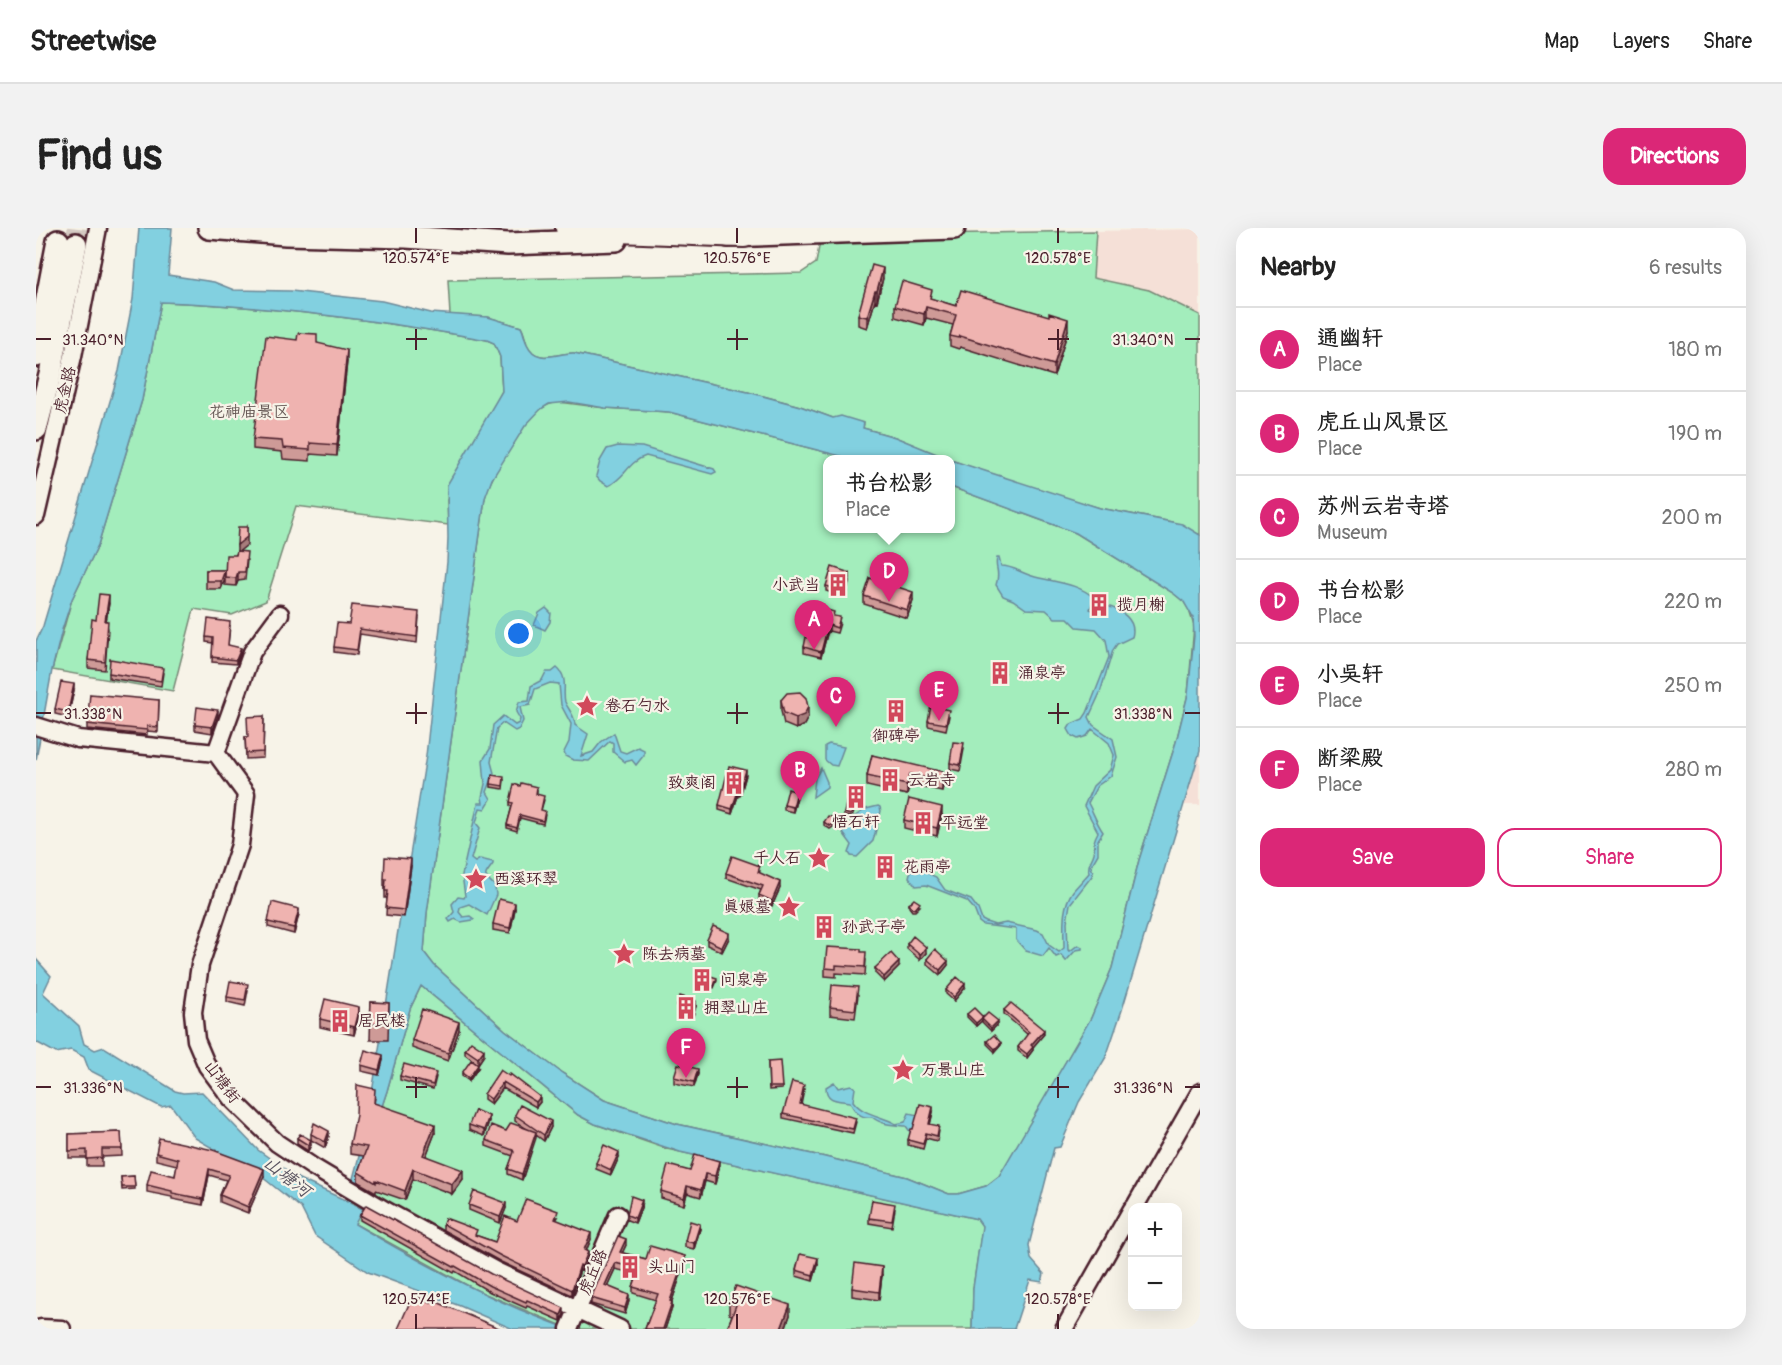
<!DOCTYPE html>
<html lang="en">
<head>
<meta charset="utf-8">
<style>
	:root { --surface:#fff; --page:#f2f2f2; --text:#222; --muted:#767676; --line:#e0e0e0; --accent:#db2777 }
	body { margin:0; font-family:Pangolin,"LXGW WenKai TC",sans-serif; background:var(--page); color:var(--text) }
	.controls { position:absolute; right:18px; bottom:18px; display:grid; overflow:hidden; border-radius:12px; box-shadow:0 6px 24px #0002 }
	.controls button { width:54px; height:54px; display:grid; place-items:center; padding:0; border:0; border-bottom:2px solid var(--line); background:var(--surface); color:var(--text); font:30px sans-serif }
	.you { position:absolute; left:483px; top:406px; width:21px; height:21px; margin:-15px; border:4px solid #fff; border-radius:50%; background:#1a73e8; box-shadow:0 0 0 9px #1a73e833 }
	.badge { display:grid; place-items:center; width:39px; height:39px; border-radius:50%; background:var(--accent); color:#fff; font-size:20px; font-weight:700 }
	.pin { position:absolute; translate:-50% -50px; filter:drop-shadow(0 2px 3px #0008) }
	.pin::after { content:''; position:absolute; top:32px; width:21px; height:18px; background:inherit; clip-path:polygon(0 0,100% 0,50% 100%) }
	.popup { position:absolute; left:787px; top:227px; width:132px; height:78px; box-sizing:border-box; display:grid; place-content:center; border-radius:12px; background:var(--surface); filter:drop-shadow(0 2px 4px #0005); font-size:20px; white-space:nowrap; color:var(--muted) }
	.popup b { font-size:22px; color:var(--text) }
	.popup::after { content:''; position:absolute; left:50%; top:100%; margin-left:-12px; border:12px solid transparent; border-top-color:var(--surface) }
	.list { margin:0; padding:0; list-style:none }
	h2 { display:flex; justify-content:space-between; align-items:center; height:78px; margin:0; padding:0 24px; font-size:26px }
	h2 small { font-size:20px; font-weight:400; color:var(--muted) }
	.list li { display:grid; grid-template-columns:39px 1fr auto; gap:18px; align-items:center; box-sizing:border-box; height:84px; padding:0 24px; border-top:2px solid var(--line) }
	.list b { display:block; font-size:22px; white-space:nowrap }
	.list p { margin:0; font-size:20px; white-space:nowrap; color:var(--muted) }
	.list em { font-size:20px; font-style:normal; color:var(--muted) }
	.actions { display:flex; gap:12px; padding:18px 24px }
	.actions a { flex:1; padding:14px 0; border:2px solid var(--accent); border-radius:18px; text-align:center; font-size:21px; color:var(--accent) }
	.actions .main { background:var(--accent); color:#fff }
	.map { position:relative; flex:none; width:1164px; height:1101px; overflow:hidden; border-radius:18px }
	header { display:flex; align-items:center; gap:36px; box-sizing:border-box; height:84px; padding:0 30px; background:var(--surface); border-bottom:2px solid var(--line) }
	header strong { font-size:28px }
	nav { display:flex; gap:33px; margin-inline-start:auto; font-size:21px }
	.intro { display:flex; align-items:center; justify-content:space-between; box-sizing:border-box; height:144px; padding:0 36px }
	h1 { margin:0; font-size:42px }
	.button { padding:15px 27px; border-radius:18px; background:var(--accent); color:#fff; font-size:21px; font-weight:700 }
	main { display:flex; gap:36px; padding:0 36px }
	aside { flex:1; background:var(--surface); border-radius:18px; box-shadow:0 6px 24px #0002 }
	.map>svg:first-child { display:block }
</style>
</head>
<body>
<header>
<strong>Streetwise</strong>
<nav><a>Map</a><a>Layers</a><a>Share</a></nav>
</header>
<div class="intro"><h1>Find us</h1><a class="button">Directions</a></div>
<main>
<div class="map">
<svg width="1164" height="1101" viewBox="0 0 1164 1101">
	<rect width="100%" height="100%" fill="#f7f3e8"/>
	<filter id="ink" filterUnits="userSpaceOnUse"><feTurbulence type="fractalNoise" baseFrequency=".0167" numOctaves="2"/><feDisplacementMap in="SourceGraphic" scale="12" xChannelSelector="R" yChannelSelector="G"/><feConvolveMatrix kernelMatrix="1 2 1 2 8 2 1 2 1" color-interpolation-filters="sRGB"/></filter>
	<g filter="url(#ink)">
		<!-- built -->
		<path fill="#f5e0d7" d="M 1164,1 L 1164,87 L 1113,62 L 1057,50 L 1060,3 Z
			M 1164,523 L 1164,577 L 1148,577 L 1151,567 Z"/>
		<!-- green -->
		<path fill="#a3edbc" stroke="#768674" stroke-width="1.5" d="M 1060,3 L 1057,50 L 1113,62 L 1164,87 L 1164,307 L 1136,294 L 1064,280 L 1023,268 L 911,231 L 859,209 L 827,200 L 828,195 L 797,190 L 764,178 L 712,164 L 538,125 C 522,124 501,138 491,116 C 489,110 488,104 485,99 L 452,89 L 414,87 L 412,52 L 765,45 L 780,35 L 785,8 Z
			M 125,74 C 234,78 343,92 451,112 L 458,115 L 464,129 L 466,163 L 411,272 L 412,297 L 260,278 L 230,373 L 196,387 L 158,381 L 137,463 L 16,442 L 36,371 L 62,317 L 106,172 Z
			M 523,174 L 569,180 L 633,184 L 816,231 L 792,232 L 792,300 L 914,300 L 915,259 L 1040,305 L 1137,365 L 1148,374 L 1153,382 L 1158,398 L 1152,466 L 1140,514 L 1103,632 L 1076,740 L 1055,790 L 968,941 L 963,948 L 950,958 L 922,966 L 913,966 L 871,949 L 785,928 L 641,896 L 568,872 L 526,845 L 469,802 L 398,737 L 388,724 L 391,685 L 449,270 C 454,249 488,193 505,181 C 510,177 516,175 523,174 Z
			M 385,758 L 542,887 L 559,896 L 631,921 L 942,991 L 946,996 L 946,1001 L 937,1060 L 936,1101 L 534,1101 L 440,1062 L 319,996 L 314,975 L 351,863 L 374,781 Z"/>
		<!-- water -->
		<path fill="#82d0e0" stroke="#6c8998" stroke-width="1.5" d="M 103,0 L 136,0 L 132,47 L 178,54 L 198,62 L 255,63 L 346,73 L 395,85 L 452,89 L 485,99 C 488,104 488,110 491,116 C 501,138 522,124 538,125 L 712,164 L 764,178 L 797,190 L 805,188 L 828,195 L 827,200 L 859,209 L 913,231 L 816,231 L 633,184 L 569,180 L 533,174 L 513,176 L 505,181 L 489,198 L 456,251 L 449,270 L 391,685 L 388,724 L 398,737 L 469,802 L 526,845 L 568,872 L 641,896 L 785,928 L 871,949 L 913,966 L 922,966 L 950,958 L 963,948 L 1055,790 L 1076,740 L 1103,632 L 1140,514 L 1152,466 L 1158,408 L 1157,390 L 1148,374 L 1137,365 L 1040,305 L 915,259 L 915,232 L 1064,280 L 1146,296 L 1164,307 L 1164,523 L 1086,782 L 1070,829 L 1043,874 L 1024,919 L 1018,920 L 993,1017 L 995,1031 L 1008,1046 L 1006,1054 L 994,1052 L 978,1101 L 936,1101 L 937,1060 L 946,998 L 941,991 L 644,924 L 559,896 L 542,887 L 385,758 L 374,781 L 351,863 L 314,975 L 327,981 L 319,996 C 387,1036 459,1075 534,1101 L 477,1101 L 424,1078 L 332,1044 L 279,1008 L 265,980 L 226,949 L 159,910 L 135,877 L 125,879 L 53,842 L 48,829 L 35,822 L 20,825 L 0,814 L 0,731 L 15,748 L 7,765 L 43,798 L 48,816 L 59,822 L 68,819 L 139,863 L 147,865 L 166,864 L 222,922 L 263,951 L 311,973 L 330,902 L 390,528 L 411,334 L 412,310 L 411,257 L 466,163 L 464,129 L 458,115 L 451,112 C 343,92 234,78 125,74 L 106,172 L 62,317 L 36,371 L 26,402 L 16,442 L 0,532 L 0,413 L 7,398 L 83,143 L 97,71 Z
			M 582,218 L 606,219 L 678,241 L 680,244 L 676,246 L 610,228 C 593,233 588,251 572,258 L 564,253 L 560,248 L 564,233 L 571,221 Z
			M 961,330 L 963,330 L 965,338 C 977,338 985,345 996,348 C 1016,354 1043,355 1058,370 L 1054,381 L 1068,386 L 1071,378 C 1085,382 1101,392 1096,409 L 1081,416 L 1077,422 L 1064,465 L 1053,489 L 1057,497 L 1077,511 L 1081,529 L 1075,548 L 1061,558 L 1052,575 C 1057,584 1060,594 1067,604 L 1062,612 L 1062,626 L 1055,638 L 1057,644 L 1056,648 L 1034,676 L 1031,694 L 1032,722 L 1034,723 L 1042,717 L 1046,719 L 1046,721 L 1040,722 L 1030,733 L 1025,727 L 1020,729 L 1013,720 L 1007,728 L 990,723 L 980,712 L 980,701 L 947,697 L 943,694 L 938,681 L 931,673 L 890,657 L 880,658 L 873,649 L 874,645 L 878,640 L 891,642 L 893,646 L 900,649 L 909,662 L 935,672 L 942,681 L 946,692 L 950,694 L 959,697 L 970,695 L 1001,702 L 1007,705 L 1013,717 L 1023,724 L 1028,720 C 1028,701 1025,679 1037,663 C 1042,657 1048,651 1053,645 C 1051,635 1056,633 1058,625 C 1060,615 1055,617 1062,604 L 1048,578 L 1057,558 L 1074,542 L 1078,527 L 1073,515 L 1056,501 L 1051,508 L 1042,511 L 1036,508 L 1032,501 L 1035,496 L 1047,491 L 1051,485 L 1073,429 L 1070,412 L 1060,401 L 1041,399 L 1032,390 L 1019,390 L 1010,382 L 990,381 L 977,372 L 967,368 L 960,357 C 965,343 958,340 961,330 Z
			M 510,380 L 515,385 L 514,394 L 509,402 L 498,397 L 503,385 Z
			M 521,440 C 533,450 526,463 529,474 C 533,483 539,487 539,497 L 552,506 L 545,528 L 557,524 L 565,514 L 578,505 L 584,523 L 590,525 L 602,519 L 608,522 L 608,527 L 600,537 L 596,532 L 589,534 L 577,524 L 577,515 L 574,513 L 553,533 L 537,532 L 529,528 L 528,524 L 533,514 L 535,496 L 525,477 L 523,456 L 514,455 L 499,461 L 494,477 L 484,479 L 487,493 L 483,501 L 479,503 L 467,495 L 461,500 L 455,534 L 458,545 L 451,564 L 455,571 L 449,581 L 444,580 L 440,595 L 444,600 L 435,631 L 439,634 L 444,631 L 457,634 L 457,636 C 447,650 447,646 459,658 L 460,667 L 451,687 L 433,676 L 424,679 L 423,684 L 427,689 L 434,688 L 438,691 L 437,692 L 425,694 L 419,691 L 414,694 L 412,691 L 418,684 L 416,676 L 422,669 L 428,670 L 429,668 L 426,647 L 442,575 L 447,575 L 446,569 L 449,556 L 447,532 L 454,521 L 457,497 L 467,488 L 479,497 L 483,495 L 484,491 L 480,484 L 483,474 L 493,473 L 495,458 L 506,452 L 510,444 L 516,444 Z
			M 793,516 L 808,519 L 801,538 L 795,537 L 789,532 L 789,518 Z
			M 785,540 L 791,554 L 791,559 L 777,569 L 779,550 Z
			M 842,578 L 844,579 L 845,583 L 837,613 L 821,629 L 815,628 L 813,625 L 816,617 L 807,605 L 815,597 L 815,591 L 830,581 Z
			M 798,854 L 802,860 L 815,857 L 819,860 L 817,873 C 828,888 845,887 860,896 L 869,894 L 873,885 L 882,887 L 881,893 L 896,897 L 875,905 L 870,898 C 857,897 846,897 836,889 C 824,891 818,883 814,874 C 803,872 790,874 790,859 Z"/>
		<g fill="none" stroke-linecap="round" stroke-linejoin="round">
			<!-- major-tunnel -->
			<path stroke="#d4c9c2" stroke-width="21" stroke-dasharray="21 10" stroke-linecap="butt" d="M 40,16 L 42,0"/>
			<!-- minor casing -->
			<g stroke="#4a1f2b" stroke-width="21">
				<path id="minor" d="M 0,288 L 37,128 L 62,0
					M 244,386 L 216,424 L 180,525 L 210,566 L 204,617 L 164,737 L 157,784 L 160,812 L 171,838 L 195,870 L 241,915 L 277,939 L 349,982 L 460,1043 L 584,1101
					M 0,498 L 42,511 L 180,525
					M 1098,980 L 1164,864
					M 5,1100 L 26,1101
					M 533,1101 L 582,987
					M 1028,1101 L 1096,981"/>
			</g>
			<!-- major casing -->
			<g stroke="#4a1f2b" stroke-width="26">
				<path id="major" d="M 173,0 L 250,6 L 370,9 L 472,16 L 580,12
					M 692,8 L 918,0
					M 0,128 L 22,13
					M 0,201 L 14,147 L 40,16"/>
			</g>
			<!-- highway casing -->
			<g stroke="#4a1f2b" stroke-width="28">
				<path id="highway" d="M 532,0 L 708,7"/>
			</g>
			<!-- minor -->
			<use href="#minor" stroke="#f7f3e8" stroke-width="16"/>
			<!-- major -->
			<use href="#major" stroke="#f7f3e8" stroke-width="21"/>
			<!-- highway -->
			<use href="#highway" stroke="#f7f3e8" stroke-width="24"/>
		</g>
		<!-- wall -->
		<path fill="#ce9a97" stroke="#4a1f2b" stroke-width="1.5" d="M 847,50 L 841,74 L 839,73 L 831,100 L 822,97 L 822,87 Z
			M 896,71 L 920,78 L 1032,102 L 1018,148 L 924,119 L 923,121 L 914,118 L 914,108 L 917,97 L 890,90 L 888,97 L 859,89 L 859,78 Z
			M 281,115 L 311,133 L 301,228 L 274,226 L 274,233 L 247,231 L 246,224 L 217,221 L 217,211 Z
			M 211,317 L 203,323 L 211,332 L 209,352 L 202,353 L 200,358 L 189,357 L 189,351 L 185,361 L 170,361 L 170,342 L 189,342 L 200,327 L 201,323 Z
			M 814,350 L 809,369 L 790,363 L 790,358 Z
			M 828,368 L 877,372 L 871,390 L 828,376 Z
			M 73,375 L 70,393 L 72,401 L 69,442 L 52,440 L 52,432 L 60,392 Z
			M 798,388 L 804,395 L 801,405 L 793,403 L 791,406 L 785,429 L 768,425 L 768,419 L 773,409 L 776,398 L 772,397 L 772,392 Z
			M 383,389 L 381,415 L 324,406 L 321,427 L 298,424 L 298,419 L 313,396 Z
			M 194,398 L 192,417 L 205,424 L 200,436 L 176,434 L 177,415 L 170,414 L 170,409 Z
			M 958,444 L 969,445 L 964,450 L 958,446 Z
			M 73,445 L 127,445 L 125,458 L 73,450 Z
			M 38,462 L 32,489 L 19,486 L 19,481 Z
			M 123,472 L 122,504 L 111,503 L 111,507 L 51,501 L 51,496 Z
			M 745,472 L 772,489 L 768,497 L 760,501 L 748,496 L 745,483 Z
			M 855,481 L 865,482 L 861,488 L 857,487 L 855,483 Z
			M 182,487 L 176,505 L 159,502 L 159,497 Z
			M 228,488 L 227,530 L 210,531 L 209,509 L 212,509 Z
			M 913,488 L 910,502 L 892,498 L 892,493 Z
			M 928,521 L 924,543 L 914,541 L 914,535 Z
			M 836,527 L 908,553 L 906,563 L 874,556 L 871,567 L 831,558 L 831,548 Z
			M 761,544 L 771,545 L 771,549 L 767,551 L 763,550 L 761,547 Z
			M 710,547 L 704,568 L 702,568 L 696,586 L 683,582 L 683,577 Z
			M 468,552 L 467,561 L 455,559 L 455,556 Z
			M 501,562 L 501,566 L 508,572 L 505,582 L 509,587 L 507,596 L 484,590 L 481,603 L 471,600 L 471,597 L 476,578 L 474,578 L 474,574 Z
			M 822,566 L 817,587 L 814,589 L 808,588 L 808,585 Z
			M 761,569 L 757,584 L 748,582 L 748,577 Z
			M 906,587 L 901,608 L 868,600 L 868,592 Z
			M 799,593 L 797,599 L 794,601 L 788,597 L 788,594 Z
			M 844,637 L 854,638 L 850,644 L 844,640 Z
			M 375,638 L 368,689 L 350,687 L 351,670 L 349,670 L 349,658 L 348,658 L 348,651 Z
			M 724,643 L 723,645 L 744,660 L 736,678 L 723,672 L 723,667 L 725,662 L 690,650 L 690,645 Z
			M 873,676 L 884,678 L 879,683 L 876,683 L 873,679 Z
			M 479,681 L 474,705 L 457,702 L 457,696 Z
			M 263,686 L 258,706 L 232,699 L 232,694 Z
			M 783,697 L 792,702 L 789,704 L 785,704 L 783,700 Z
			M 693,710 L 686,724 L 671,717 L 671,712 Z
			M 871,716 L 890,725 L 884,732 L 871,721 Z
			M 825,724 L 830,732 L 829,747 L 800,745 L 800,749 L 789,748 L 789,740 Z
			M 891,731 L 912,737 L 904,747 L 891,736 Z
			M 863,739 L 848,754 L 839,745 L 839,740 Z
			M 661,751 L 681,753 L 678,760 L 663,757 L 661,753 Z
			M 929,760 L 918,773 L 910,766 L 910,762 Z
			M 212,762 L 209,778 L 191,774 L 191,769 Z
			M 822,767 L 819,790 L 794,787 L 794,779 Z
			M 335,774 L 353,775 L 352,812 L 334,812 Z
			M 641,778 L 660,778 L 657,788 L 641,783 Z
			M 968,782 L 1008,806 L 997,819 L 997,822 L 991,830 L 982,823 L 982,819 L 992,807 L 968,786 Z
			M 931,786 L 947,791 L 962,796 L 955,803 L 946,794 L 946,792 L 940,798 L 931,789 Z
			M 323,787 L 318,807 L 284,799 L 284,791 Z
			M 423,802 L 412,833 L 376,820 L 376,812 Z
			M 951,813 L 965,817 L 959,824 L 951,816 Z
			M 429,821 L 448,827 L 442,836 L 429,826 Z
			M 347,832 L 343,847 L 325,843 L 325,837 Z
			M 732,834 L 746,859 L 746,861 L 733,862 Z
			M 442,840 L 433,853 L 426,848 L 426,845 Z
			M 662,846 L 658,859 L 638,855 L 638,849 Z
			M 364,848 L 400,849 L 397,861 L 364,852 Z
			M 473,848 L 504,874 L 500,879 L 467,860 L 455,876 L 448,871 L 448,866 Z
			M 768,862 L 765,877 L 820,894 L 817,905 L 747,890 L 747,886 Z
			M 339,870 L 338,876 L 399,905 L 390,928 L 427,951 L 416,966 L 377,951 L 369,972 L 340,962 L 340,964 L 322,954 L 322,944 L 328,928 L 314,926 L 314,916 Z
			M 897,884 L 894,896 L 903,903 L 901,913 L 890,910 L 887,921 L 872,917 L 872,912 L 877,901 Z
			M 479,887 L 515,899 L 508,913 L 500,907 L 486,952 L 472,946 L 472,941 L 477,928 L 450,918 L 450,912 L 470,903 L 491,901 L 479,893 Z
			M 453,893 L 448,908 L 433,902 L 433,897 Z
			M 85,904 L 86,928 L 66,929 L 66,938 L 51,938 L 51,930 L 33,930 L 33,906 Z
			M 275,906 L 293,908 L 289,920 L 275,912 Z
			M 261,910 L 275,917 L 272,923 L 261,916 Z
			M 120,925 L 228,948 L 212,985 L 184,974 L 184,967 L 190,952 L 173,947 L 167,977 L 136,971 L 136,969 L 111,964 L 111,957 L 139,948 L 141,937 L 120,932 Z
			M 583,929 L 575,947 L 560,941 L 560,935 Z
			M 683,940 L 679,956 L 669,953 L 665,969 L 651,965 L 648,977 L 625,970 L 625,963 L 654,943 Z
			M 98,948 L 99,961 L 86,962 L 85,949 Z
			M 433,977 L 470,980 L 464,995 L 433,982 Z
			M 606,977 L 599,995 L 591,992 L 591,987 Z
			M 859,981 L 856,999 L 833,995 L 833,990 Z
			M 324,987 L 528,1086 L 525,1093 L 491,1078 L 490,1080 L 454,1064 L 419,1043 L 418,1045 L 324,992 Z
			M 522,989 L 520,992 L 555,1011 L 550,1023 L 552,1029 L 546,1043 L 544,1042 L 536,1067 L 465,1034 L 407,1002 L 407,996 L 459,1014 L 481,993 Z
			M 664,1001 L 658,1021 L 649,1019 L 649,1013 Z
			M 590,1017 L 586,1025 L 610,1031 L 649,1034 L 636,1073 L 636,1080 L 629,1101 L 609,1101 L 620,1072 L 597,1065 L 597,1059 L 601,1046 L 579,1041 L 571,1058 L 593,1073 L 589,1086 L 555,1076 L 555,1070 Z
			M 782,1036 L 777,1053 L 760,1048 L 760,1042 Z
			M 846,1047 L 843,1072 L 816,1068 L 816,1060 Z
			M 693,1075 L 754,1087 L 749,1101 L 691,1101 L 696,1087 L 693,1086 Z"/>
		<!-- shaded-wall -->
		<path fill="#a77d7b" stroke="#4a1f2b" stroke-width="1.5" d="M 847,40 L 847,50 L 841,74 L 841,63 Z
			M 839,63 L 839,73 L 831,100 L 831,89 Z
			M 890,79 L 890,90 L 888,97 L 888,86 Z
			M 1032,91 L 1032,102 L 1018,148 L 1018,137 Z
			M 311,122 L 311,133 L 301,228 L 301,217 Z
			M 211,299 L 211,317 L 201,325 L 201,317 Z
			M 189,342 L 189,350 L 185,361 L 185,353 Z
			M 202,344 L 202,353 L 200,358 L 200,350 Z
			M 814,345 L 814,350 L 809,369 L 809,363 Z
			M 877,364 L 877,372 L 871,390 L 871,382 Z
			M 73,367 L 73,375 L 69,400 L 69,393 Z
			M 793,397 L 793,403 L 791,406 L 785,429 L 785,424 L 791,401 Z
			M 205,420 L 205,424 L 200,436 L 200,432 Z
			M 38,456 L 38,462 L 32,489 L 32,484 Z
			M 772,479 L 772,489 L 768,497 L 760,501 L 760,490 Z
			M 182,482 L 182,487 L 176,505 L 176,499 Z
			M 710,542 L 710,547 L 704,568 L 704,563 Z
			M 908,544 L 908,553 L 906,563 L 906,554 Z
			M 874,546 L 874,556 L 871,567 L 871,557 Z
			M 702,563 L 702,568 L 696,586 L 696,581 Z
			M 761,564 L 761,569 L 757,584 L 757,579 Z
			M 906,579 L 906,587 L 901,608 L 901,600 Z
			M 375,631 L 375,638 L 368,689 L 368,682 Z
			M 744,654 L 744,660 L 736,678 L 736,673 Z
			M 479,675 L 479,681 L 474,705 L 474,700 Z
			M 263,681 L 263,686 L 258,706 L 258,700 Z
			M 693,705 L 693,710 L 686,724 L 686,719 Z
			M 890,719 L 890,725 L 884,732 L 884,727 Z
			M 912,733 L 912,737 L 904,747 L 904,742 Z
			M 863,734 L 863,739 L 848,754 L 848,749 Z
			M 929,756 L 929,760 L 918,773 L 918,769 Z
			M 660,773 L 660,778 L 657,788 L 657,783 Z
			M 323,779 L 323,787 L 318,807 L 318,799 Z
			M 947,789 L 947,792 L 940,798 L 940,795 Z
			M 962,793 L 962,796 L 955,803 L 955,800 Z
			M 423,794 L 423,802 L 412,833 L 412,825 Z
			M 1008,802 L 1008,806 L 997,819 L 997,822 L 991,830 L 991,826 L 995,817 Z
			M 965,815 L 965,817 L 959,824 L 959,821 Z
			M 448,822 L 448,827 L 442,836 L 442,830 Z
			M 347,827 L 347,832 L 343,847 L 343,842 Z
			M 442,837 L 442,840 L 433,853 L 433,850 Z
			M 662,841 L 662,846 L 658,859 L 658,854 Z
			M 467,854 L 467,860 L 455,876 L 455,871 Z
			M 504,869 L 504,874 L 500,879 L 500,874 Z
			M 897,879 L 897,884 L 893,901 L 893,896 Z
			M 453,888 L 453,893 L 448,908 L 448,902 Z
			M 515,893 L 515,899 L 508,913 L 508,907 Z
			M 399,896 L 399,905 L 387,936 L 387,927 Z
			M 293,903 L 293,908 L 289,920 L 289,914 Z
			M 500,904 L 500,910 L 486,952 L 486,946 Z
			M 275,912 L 275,917 L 272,923 L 272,917 Z
			M 583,924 L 583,929 L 575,947 L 575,942 Z
			M 683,933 L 683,940 L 679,956 L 679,948 Z
			M 173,941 L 173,947 L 167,977 L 167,971 Z
			M 228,941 L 228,948 L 212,985 L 212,979 Z
			M 377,941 L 377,951 L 369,972 L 369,963 Z
			M 427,942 L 427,951 L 416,966 L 416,956 Z
			M 669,946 L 669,953 L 665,969 L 665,962 Z
			M 651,958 L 651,965 L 648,977 L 648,970 Z
			M 606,972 L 606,977 L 599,995 L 599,990 Z
			M 470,975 L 470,980 L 464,995 L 464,989 Z
			M 664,996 L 664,1001 L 658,1021 L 658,1015 Z
			M 555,1005 L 555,1011 L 548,1028 L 548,1022 Z
			M 590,1011 L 590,1017 L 584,1030 L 584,1024 Z
			M 552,1024 L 552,1029 L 546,1043 L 546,1038 Z
			M 649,1028 L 649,1034 L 634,1079 L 634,1073 Z
			M 782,1030 L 782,1036 L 777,1053 L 777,1047 Z
			M 579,1035 L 579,1041 L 569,1063 L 569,1057 Z
			M 544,1037 L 544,1042 L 536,1067 L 536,1062 Z
			M 846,1039 L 846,1047 L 843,1072 L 843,1064 Z
			M 593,1067 L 593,1073 L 589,1086 L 589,1080 Z
			M 636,1074 L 636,1080 L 629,1101 L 627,1101 Z
			M 754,1077 L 754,1087 L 749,1101 L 745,1101 Z
			M 528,1080 L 528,1086 L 525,1093 L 525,1087 Z"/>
		<!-- building -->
		<path fill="#efb3b0" stroke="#4a1f2b" stroke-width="1.5" d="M 836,37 L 847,40 L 841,63 L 839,63 L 831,89 L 822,87 Z
			M 866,53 L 896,62 L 894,70 L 920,78 L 925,62 L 1013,88 L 1013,85 L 1032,91 L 1018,137 L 924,108 L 923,110 L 914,108 L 920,87 L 890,79 L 888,86 L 859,78 Z
			M 262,105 L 281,106 L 281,115 L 311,122 L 301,217 L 274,215 L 274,222 L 247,220 L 246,213 L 217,211 L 230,108 L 261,112 Z
			M 202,299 L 211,299 L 211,309 L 201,317 Z
			M 201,323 L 211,324 L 209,344 L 202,344 L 200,350 L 189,349 L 190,327 L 200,327 Z
			M 796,339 L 814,345 L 809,363 L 790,358 Z
			M 170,342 L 189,342 L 185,353 L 170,353 Z
			M 834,350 L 877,364 L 871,382 L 828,368 Z
			M 63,366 L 73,367 L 69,393 L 72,393 L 69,434 L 52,432 L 56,391 L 60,392 Z
			M 316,377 L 383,384 L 381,409 L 324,401 L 321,422 L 298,419 L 301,395 L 313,396 Z
			M 781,379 L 798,384 L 797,388 L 804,389 L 801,400 L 793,397 L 791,401 L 785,424 L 768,419 L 770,409 L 773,409 L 777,393 L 772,392 L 775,381 L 780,382 Z
			M 172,391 L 194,394 L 192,417 L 205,420 L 200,432 L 176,429 L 177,410 L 170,409 Z
			M 74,431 L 127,440 L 125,453 L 73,445 Z
			M 963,438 L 967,438 L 969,442 L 964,448 L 958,444 Z
			M 25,454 L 38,456 L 32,484 L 19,481 Z
			M 764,464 L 770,470 L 772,479 L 768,487 L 760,490 L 748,485 L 745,472 L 751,465 Z
			M 54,466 L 123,472 L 122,499 L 111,498 L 111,502 L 51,496 Z
			M 859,475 L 865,479 L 861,485 L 857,484 L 855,481 Z
			M 895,478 L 913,482 L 910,496 L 892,493 Z
			M 161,479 L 182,482 L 176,499 L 159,497 Z
			M 228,488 L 227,524 L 210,525 L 209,509 L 212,509 L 211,489 Z
			M 917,514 L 928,515 L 924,537 L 914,535 Z
			M 836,527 L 908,544 L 906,554 L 874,546 L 871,557 L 831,548 Z
			M 693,538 L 710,542 L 704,563 L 702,563 L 696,581 L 683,577 Z
			M 766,538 L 771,542 L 771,546 L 767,548 L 763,547 L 761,544 L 762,540 Z
			M 456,547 L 468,549 L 467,558 L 455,556 Z
			M 485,555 L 501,559 L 500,566 L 508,568 L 505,582 L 509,583 L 507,593 L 484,587 L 481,600 L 471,597 L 477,575 L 474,574 L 478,556 L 484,558 Z
			M 752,561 L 761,564 L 757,579 L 748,577 Z
			M 813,561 L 822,563 L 817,584 L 814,587 L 808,585 Z
			M 873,571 L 906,579 L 901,600 L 868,592 Z
			M 792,588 L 799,590 L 797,596 L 794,598 L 788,594 Z
			M 696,628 L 724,638 L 722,644 L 744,654 L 736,673 L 723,667 L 727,658 L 690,645 Z
			M 349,629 L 375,631 L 368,682 L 350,680 L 352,663 L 349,663 L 350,651 L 348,651 Z
			M 848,631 L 852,632 L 854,636 L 850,641 L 844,637 Z
			M 463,671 L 479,675 L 474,700 L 457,696 Z
			M 878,671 L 884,675 L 879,681 L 876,680 L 873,676 Z
			M 236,674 L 263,681 L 258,700 L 232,694 Z
			M 787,692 L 791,693 L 792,700 L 789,702 L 785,701 L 783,697 L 784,694 Z
			M 677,698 L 693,705 L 686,719 L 671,712 Z
			M 877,708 L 890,719 L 884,727 L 871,716 Z
			M 791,719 L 825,721 L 825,724 L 830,724 L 829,739 L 800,737 L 800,741 L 789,740 Z
			M 899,721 L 912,733 L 904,742 L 891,731 Z
			M 855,725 L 863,734 L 848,749 L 839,740 Z
			M 665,745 L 681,750 L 678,758 L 663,754 L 661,751 Z
			M 921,749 L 929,756 L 918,769 L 910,762 Z
			M 194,753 L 212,756 L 209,772 L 191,769 Z
			M 796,757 L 822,759 L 819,782 L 794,779 Z
			M 644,768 L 660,773 L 657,783 L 641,778 Z
			M 289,771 L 323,779 L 318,799 L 284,791 Z
			M 335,774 L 353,775 L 352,796 L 334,796 Z
			M 975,775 L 1008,802 L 995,817 L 997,819 L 991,826 L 982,819 L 993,804 L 968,782 Z
			M 938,780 L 947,789 L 940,795 L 931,786 Z
			M 386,781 L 423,794 L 412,825 L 376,812 Z
			M 952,785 L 962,793 L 955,800 L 946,791 Z
			M 958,807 L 965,815 L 959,821 L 951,813 Z
			M 435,813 L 448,822 L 442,830 L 429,821 Z
			M 329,822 L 347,827 L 343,842 L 325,837 Z
			M 435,832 L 442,837 L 433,850 L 426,845 Z
			M 744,833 L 746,859 L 733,859 L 732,834 Z
			M 368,836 L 400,845 L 397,857 L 364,848 Z
			M 642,836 L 662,841 L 658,854 L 638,849 Z
			M 464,842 L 473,848 L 474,846 L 504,869 L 500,874 L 467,854 L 455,871 L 448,866 Z
			M 756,854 L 768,857 L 764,876 L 820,890 L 817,901 L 747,886 Z
			M 321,857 L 339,861 L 338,875 L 399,896 L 387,927 L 427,942 L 416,956 L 377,941 L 369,963 L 340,952 L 340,955 L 322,944 L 331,919 L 314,916 L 320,887 Z
			M 884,876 L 897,879 L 893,896 L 903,898 L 901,908 L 890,905 L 887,916 L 872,912 L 875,901 L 877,901 Z
			M 484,877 L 515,893 L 508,907 L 479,887 Z
			M 439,882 L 453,888 L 448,902 L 433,897 Z
			M 278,895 L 293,903 L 289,914 L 275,906 Z
			M 475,895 L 500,904 L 486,946 L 472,941 L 478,924 L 477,922 L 450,912 L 455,897 L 470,903 Z
			M 85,904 L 86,921 L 66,921 L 66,930 L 51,931 L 51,922 L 33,923 L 33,906 Z
			M 264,906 L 275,912 L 272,917 L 261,910 Z
			M 123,910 L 177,922 L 228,941 L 212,979 L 184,967 L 193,947 L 173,941 L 167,971 L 136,965 L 136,963 L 111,957 L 115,942 L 139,948 L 142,931 L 120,925 Z
			M 568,917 L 583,924 L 575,942 L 560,935 Z
			M 659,926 L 683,933 L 679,948 L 669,946 L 665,962 L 651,958 L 648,970 L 625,963 L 632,937 L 654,943 Z
			M 98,948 L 99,959 L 86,959 L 85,949 Z
			M 438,963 L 470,975 L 464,989 L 433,977 Z
			M 595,968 L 606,972 L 599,990 L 591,987 Z
			M 490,971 L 522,983 L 519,991 L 555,1005 L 548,1022 L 552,1024 L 546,1038 L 544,1037 L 536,1062 L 465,1028 L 407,996 L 409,990 L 441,1002 L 439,1007 L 459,1014 L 469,988 L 481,993 Z
			M 836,972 L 859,976 L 856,993 L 833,990 Z
			M 330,977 L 455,1046 L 528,1080 L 525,1087 L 491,1072 L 490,1074 L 454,1058 L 419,1038 L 418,1039 L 324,987 Z
			M 654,993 L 664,996 L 658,1015 L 649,1013 Z
			M 582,1008 L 590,1011 L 584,1024 L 610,1031 L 614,1018 L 649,1028 L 634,1073 L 636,1074 L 627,1101 L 609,1101 L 622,1066 L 597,1059 L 603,1041 L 579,1035 L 569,1057 L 593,1067 L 589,1080 L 555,1070 Z
			M 764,1026 L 782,1030 L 777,1047 L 760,1042 Z
			M 819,1035 L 846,1039 L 843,1064 L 816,1060 Z
			M 700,1058 L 754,1077 L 745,1101 L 691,1101 L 700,1077 L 693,1075 Z
			M 377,1067 L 395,1075 L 396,1072 L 465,1101 L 362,1101 Z"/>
	</g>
	<!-- ticks -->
	<path fill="none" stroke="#4a1f2b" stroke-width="2" d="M 380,0 L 380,15M 701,0 L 701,15M 1022,0 L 1022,15M 380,101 L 380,122M 701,101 L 701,122M 1022,101 L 1022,122M 0,111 L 15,111M 370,111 L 391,111M 691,111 L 712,111M 1012,111 L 1033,111M 1149,111 L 1164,111M 380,475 L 380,496M 701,475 L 701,496M 1022,475 L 1022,496M 0,485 L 15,485M 370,485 L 391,485M 691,485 L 712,485M 1012,485 L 1033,485M 1149,485 L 1164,485M 380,849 L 380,870M 701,849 L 701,870M 1022,849 L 1022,870M 0,859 L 15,859M 370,859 L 391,859M 691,859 L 712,859M 1012,859 L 1033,859M 1149,859 L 1164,859M 380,1086 L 380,1101M 701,1086 L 701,1101M 1022,1086 L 1022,1101"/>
	<!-- icons -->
	<defs>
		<g id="building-bare" transform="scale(1.8)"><path d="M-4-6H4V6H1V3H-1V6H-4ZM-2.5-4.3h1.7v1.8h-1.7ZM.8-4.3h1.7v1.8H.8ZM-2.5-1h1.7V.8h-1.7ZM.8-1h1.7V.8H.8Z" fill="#d1495b" stroke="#f7f3e8" stroke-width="2.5" paint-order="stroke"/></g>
		<g id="sight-bare" transform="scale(1.8)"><path d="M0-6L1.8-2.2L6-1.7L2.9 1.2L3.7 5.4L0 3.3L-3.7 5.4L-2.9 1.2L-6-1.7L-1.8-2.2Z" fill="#d1495b" stroke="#f7f3e8" stroke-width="2.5" paint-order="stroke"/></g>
	</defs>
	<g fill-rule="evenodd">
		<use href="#building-bare" x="802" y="357"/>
		<use href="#building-bare" x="1063" y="377"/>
		<use href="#building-bare" x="964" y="445"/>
		<use href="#sight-bare" x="551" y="478"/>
		<use href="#building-bare" x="860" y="483"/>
		<use href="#building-bare" x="854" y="552"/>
		<use href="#building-bare" x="698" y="555"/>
		<use href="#building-bare" x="820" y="569"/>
		<use href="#building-bare" x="887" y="595"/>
		<use href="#sight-bare" x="783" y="630"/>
		<use href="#building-bare" x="849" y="639"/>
		<use href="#sight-bare" x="440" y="651"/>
		<use href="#sight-bare" x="753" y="679"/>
		<use href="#building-bare" x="788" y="699"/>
		<use href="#sight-bare" x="588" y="726"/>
		<use href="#building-bare" x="666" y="752"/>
		<use href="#building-bare" x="650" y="780"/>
		<use href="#building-bare" x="304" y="793"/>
		<use href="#sight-bare" x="867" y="842"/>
		<use href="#building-bare" x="594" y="1039"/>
	</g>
	<g text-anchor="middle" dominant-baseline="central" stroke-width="4.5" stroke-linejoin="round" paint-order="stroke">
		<!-- street labels -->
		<g font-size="16" fill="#4a1f2b" stroke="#f7f3e8">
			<text transform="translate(29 162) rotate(-77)">虎金路</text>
			<text transform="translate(186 854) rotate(53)">山塘街</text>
			<text transform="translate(557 1044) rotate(-67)">虎丘路</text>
		</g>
		<!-- park labels -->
		<g font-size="16" fill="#60524f" stroke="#f7f3e8">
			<text x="213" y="184">花神庙景区</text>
		</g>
		<!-- poi labels -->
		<g font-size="16" fill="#4a1f2b" stroke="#f7f3e8" text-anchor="start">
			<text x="784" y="357" text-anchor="end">小武当</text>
			<text x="1081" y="377">揽月榭</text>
			<text x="982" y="445">涌泉亭</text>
			<text x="569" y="478">卷石勺水</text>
			<text x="860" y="508" text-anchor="middle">御碑亭</text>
			<text x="872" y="552">云岩寺</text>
			<text x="680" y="555" text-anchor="end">致爽阁</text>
			<text x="820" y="594" text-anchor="middle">悟石轩</text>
			<text x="905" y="595">平远堂</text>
			<text x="765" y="630" text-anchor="end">千人石</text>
			<text x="867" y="639">花雨亭</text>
			<text x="458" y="651">西溪环翠</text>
			<text x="735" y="679" text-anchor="end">真娘墓</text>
			<text x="806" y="699">孙武子亭</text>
			<text x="606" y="726">陈去病墓</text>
			<text x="684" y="752">问泉亭</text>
			<text x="668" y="780">拥翠山庄</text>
			<text x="322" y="793">居民楼</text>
			<text x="885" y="842">万景山庄</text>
			<text x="612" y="1039">头山门</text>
		</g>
		<!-- water labels -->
		<g font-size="18" font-style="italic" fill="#5b5461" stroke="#f7f3e8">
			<text transform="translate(251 949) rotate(38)">山塘河</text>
		</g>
	</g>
	<g font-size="15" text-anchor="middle" fill="#4a1f2b" stroke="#f7f3e8" stroke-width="4.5" stroke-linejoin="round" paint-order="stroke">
		<text x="380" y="35">120.574°E</text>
		<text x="701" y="35">120.576°E</text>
		<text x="1022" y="35">120.578°E</text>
		<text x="57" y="117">31.340°N</text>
		<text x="1107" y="117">31.340°N</text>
		<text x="57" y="491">31.338°N</text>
		<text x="1107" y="491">31.338°N</text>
		<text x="57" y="865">31.336°N</text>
		<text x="1107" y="865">31.336°N</text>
		<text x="380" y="1076">120.574°E</text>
		<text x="701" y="1076">120.576°E</text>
		<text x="1022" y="1076">120.578°E</text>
	</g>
</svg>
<div class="controls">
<button>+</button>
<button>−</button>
</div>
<div class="you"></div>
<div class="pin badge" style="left:778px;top:422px">A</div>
<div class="pin badge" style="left:764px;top:573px">B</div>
<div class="pin badge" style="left:800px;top:499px">C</div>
<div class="pin badge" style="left:853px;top:374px">D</div>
<div class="popup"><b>书台松影</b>Place</div>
<div class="pin badge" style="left:903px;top:493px">E</div>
<div class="pin badge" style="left:650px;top:850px">F</div>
</div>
<aside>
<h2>Nearby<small>6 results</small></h2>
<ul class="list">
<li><span class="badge">A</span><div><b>通幽轩</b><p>Place</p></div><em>180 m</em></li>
<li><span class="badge">B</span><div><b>虎丘山风景区</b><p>Place</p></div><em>190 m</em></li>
<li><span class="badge">C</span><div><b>苏州云岩寺塔</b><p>Museum</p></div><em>200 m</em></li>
<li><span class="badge">D</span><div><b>书台松影</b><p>Place</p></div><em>220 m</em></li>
<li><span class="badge">E</span><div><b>小吴轩</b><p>Place</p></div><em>250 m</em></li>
<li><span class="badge">F</span><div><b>断梁殿</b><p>Place</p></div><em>280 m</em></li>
</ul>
<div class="actions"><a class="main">Save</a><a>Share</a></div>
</aside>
</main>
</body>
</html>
